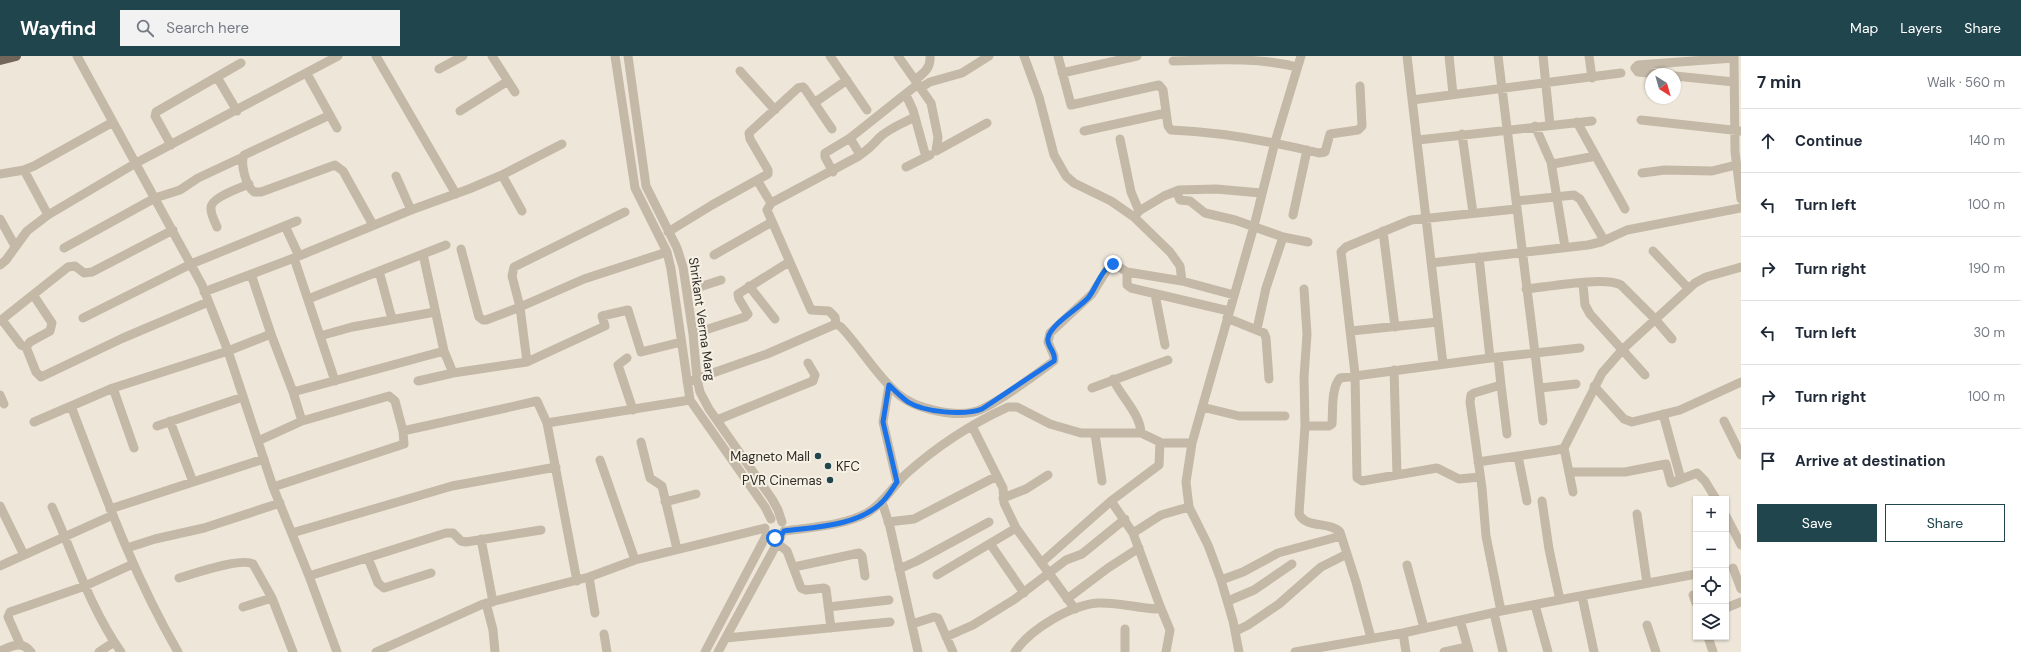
<!DOCTYPE html>
<html lang="en">
<head>
<meta charset="utf-8">
<style>
	:root { --surface:#fff; --page:#f2f2f3; --text:#1f2937; --muted:#747a83; --line:#e0e1e3; --accent:#21454d }
	body { margin:0; font-family:"DM Sans",sans-serif; background:var(--page); color:var(--text) }
	.controls { position:absolute; right:12px; bottom:12px; display:grid; overflow:hidden; border-radius:0px; box-shadow:0 1px 3px #0004 }
	.controls button { width:36px; height:36px; display:grid; place-items:center; padding:0; border:0; border-bottom:1px solid var(--line); background:var(--surface); color:var(--text); font:20px sans-serif }
	.compass { position:absolute; left:1645px; top:12px; width:36px; height:36px; border-radius:50%; background:var(--surface); box-shadow:0 1px 3px #0004; rotate:143deg }
	.stop { position:absolute; width:12px; height:12px; margin:-9px; border:3px solid #1a73e8; border-radius:50%; background:#fff }
	.stop.end { background:#1a73e8; border-color:#fff; box-shadow:0 1px 4px #0008 }
	.list { margin:0; padding:0; list-style:none }
	h2 { display:flex; justify-content:space-between; align-items:center; height:52px; margin:0; padding:0 16px; font-size:17px }
	h2 small { font-size:13px; font-weight:400; color:var(--muted) }
	.list li { display:grid; grid-template-columns:26px 1fr auto; gap:12px; align-items:center; box-sizing:border-box; height:64px; padding:0 16px; border-top:1px solid var(--line) }
	.list b { display:block; font-size:15px; white-space:nowrap }
	.list em { font-size:13px; font-style:normal; color:var(--muted) }
	.actions { display:flex; gap:8px; padding:12px 16px }
	.actions a { flex:1; padding:9px 0; border:1px solid var(--accent); border-radius:0px; text-align:center; font-size:14px; color:var(--accent) }
	.actions .main { background:var(--accent); color:#fff }
	.icon { flex:none; width:22px; height:22px; fill:none; stroke:currentColor; stroke-width:2; stroke-linecap:round; stroke-linejoin:round }
	.map { position:relative; flex:none; width:1741px; height:596px; overflow:hidden }
	header { display:flex; align-items:center; gap:24px; box-sizing:border-box; height:56px; padding:0 20px; background:var(--accent); color:#fff }
	header strong { font-size:19px }
	nav { display:flex; gap:22px; margin-inline-start:auto; font-size:14px }
	.search { width:280px; height:36px; background:var(--page); display:flex; align-items:center; gap:10px; box-sizing:border-box; padding:0 14px; border-radius:0px; color:var(--muted); font-size:15px }
	main { display:flex }
	aside { flex:1; background:var(--surface) }
	.map>svg:first-child { display:block }
</style>
</head>
<body>
<header>
<strong>Wayfind</strong>
<div class="search"><svg class="icon" aria-label="search" viewBox="0 0 24 24"><circle cx="10" cy="10" r="6"/><path d="M15 15l6 6"/></svg>Search here</div>
<nav><a>Map</a><a>Layers</a><a>Share</a></nav>
</header>
<main>
<div class="map">
<svg width="1741" height="596" viewBox="0 0 1741 596">
	<rect width="100%" height="100%" fill="#eee7d9"/>
	<g fill="none" stroke-linecap="round" stroke-linejoin="round">
		<!-- minor -->
		<path stroke="#c4b8a7" stroke-width="9" d="M 77,0 L 202,229 L 228,295 L 273,431 L 309,520 L 337,596
			M 376,0 L 456,138
			M 492,0 L 515,36
			M 615,0 L 635,132 L 667,196 L 671,213 L 690,344 L 765,451 L 771,463
			M 628,0 L 646,130 L 677,192 L 683,211 L 693,278 L 697,323 L 700,336 L 709,353 L 772,443 L 778,454 L 782,466
			M 830,0 L 867,54
			M 898,0 L 931,47 L 938,81 L 936,95 L 987,67
			M 1024,0 L 1039,41 L 1054,99 L 1066,120 L 1074,127 L 1111,145 L 1134,161 L 1170,196 L 1180,210 L 1182,225
			M 1058,0 L 1071,49 L 1159,29 L 1163,34 L 1168,70 L 1171,74 C 1222,76 1270,85 1319,97 L 1325,96 L 1330,78 L 1358,74 L 1362,70 L 1360,30
			M 1407,0 L 1443,308
			M 1449,0 L 1453,38
			M 1498,0 L 1535,297 L 1580,292
			M 1543,0 L 1550,69
			M 1589,0 L 1592,22
			M 1734,0 L 1735,96 L 1741,143
			M 1173,5 C 1213,4 1257,1 1297,11
			M 439,13 L 463,0
			M 740,15 L 775,54
			M 1062,17 L 1137,0
			M 307,18 L 337,72
			M 1659,18 L 1638,16 L 1635,12 L 1638,9 L 1734,2
			M 1675,20 L 1734,26
			M 217,21 L 237,55
			M 915,24 C 924,17 931,12 930,0
			M 920,32 L 930,26 L 962,17 L 989,0
			M 906,39 L 913,54 L 926,101
			M 1412,44 L 1621,17
			M 814,47 L 847,24
			M 460,55 L 508,25
			M 330,59 L 244,99 C 240,108 246,130 254,136 L 261,136 L 335,109 L 343,115 L 373,169
			M 1641,64 L 1741,75
			M 1577,66 L 1625,153
			M 1535,70 L 1550,104 L 1553,108 L 1596,100
			M 1084,75 L 1166,57
			M 1462,78 L 1473,157
			M 1120,83 L 1131,136 L 1139,155
			M 1418,84 L 1592,65
			M 171,89 L 155,60 L 156,56 L 241,7
			M 860,99 C 869,93 872,90 879,82 C 888,73 903,67 915,61
			M 1551,106 L 1565,191
			M 906,111 L 930,99
			M 24,114 L 48,159
			M 833,116 L 825,101 L 825,97 L 850,82 L 918,28
			M 1642,117 L 1665,114 L 1712,115 L 1736,109
			M 0,118 L 24,114 L 34,110 L 113,66
			M 502,119 L 522,155
			M 396,120 L 411,154
			M 757,124 L 771,147
			M 1176,135 L 1180,144 L 1190,145 L 1205,157 L 1235,164 L 1283,181 L 1308,186
			M 1516,145 L 1574,139 L 1580,143 L 1604,184
			M 1293,159 L 1307,94
			M 1134,161 L 1139,155 L 1164,140 L 1179,134 L 1216,133 L 1261,137
			M 0,163 L 15,190
			M 285,170 L 299,200
			M 217,171 C 215,166 211,159 211,153 C 209,142 240,132 249,128
			M 1383,175 L 1395,271
			M 668,176 L 712,149 L 768,118 L 768,114 L 750,83 L 749,77 L 798,32 L 803,31 L 805,33 L 832,73
			M 64,192 L 155,142 L 180,134 L 198,122 L 243,101
			M 461,193 L 479,261 L 483,264 L 486,264 L 520,251 L 512,220 L 514,211 L 625,156
			M 1653,195 L 1688,232
			M 423,198 L 444,295
			M 714,199 L 772,166
			M 1479,201 L 1490,302
			M 294,202 L 335,325
			M 1431,207 L 1588,189 L 1601,186 L 1627,174 L 1741,152
			M 0,209 L 6,204 L 27,175 L 48,159 L 136,107 L 338,0
			M 379,215 L 392,263
			M 1127,216 L 1127,229 L 1131,232 L 1229,255
			M 251,218 L 271,278
			M 1583,228 L 1585,249 L 1590,258 L 1645,319
			M 749,230 L 775,263
			M 1304,233 L 1307,278 L 1304,321 L 1305,370 L 1299,458 C 1306,473 1330,465 1340,476 L 1356,526 L 1371,582
			M 1526,233 C 1547,231 1605,220 1621,229 L 1655,263 L 1672,283
			M 687,235 L 721,224
			M 204,236 L 294,202 L 411,154 L 469,133 L 502,119 L 562,88
			M 1155,238 L 1165,289
			M 34,240 L 52,267 L 50,275 L 30,286 L 26,291 L 36,316 L 41,321 L 123,282 L 208,246
			M 308,243 L 446,189
			M 83,262 L 191,208 L 297,165
			M 1227,262 L 1264,277 L 1266,282 L 1269,323
			M 2,264 L 21,289 L 26,291
			M 0,265 L 68,211 L 75,210 L 84,217 L 92,216 L 173,174
			M 836,268 L 835,261 L 829,255 L 811,254 L 767,154 L 771,147 L 859,100 L 859,97 L 850,82
			M 1257,273 L 1266,232 L 1283,181
			M 1351,275 L 1438,266
			M 693,278 L 745,261 L 748,258 L 739,243 L 738,238 L 789,206
			M 320,280 L 352,271 L 435,256
			M 627,302 L 618,309 L 633,354
			M 527,306 L 520,251 L 584,223 L 667,196
			M 1394,314 L 1397,419
			M 1113,323 C 1121,341 1140,357 1141,377
			M 418,325 L 453,317
			M 687,326 L 767,298 L 836,268 L 841,271 C 861,292 876,319 898,338 C 915,353 956,362 977,355 C 997,348 1035,319 1054,305 L 1054,300 L 1048,286 L 1050,277 L 1092,238 L 1110,209 L 1116,209 L 1127,216 L 1182,225 L 1234,239
			M 889,329 L 883,366 L 897,426
			M 1501,329 L 1507,378
			M 1594,330 L 1624,363 L 1632,366 L 1680,354 L 1741,326
			M 113,332 L 134,392
			M 1092,332 L 1168,304
			M 1540,332 L 1576,328
			M 0,339 L 4,348
			M 71,350 C 103,434 133,519 178,596
			M 1202,351 L 1239,360 L 1285,360
			M 1663,358 L 1681,423
			M 717,364 L 813,325 L 815,319 L 808,307
			M 170,365 L 193,426
			M 302,365 L 389,340 L 395,345 L 403,375
			M 1724,365 L 1741,399
			M 34,366 L 113,332 L 228,295 L 271,278 L 293,336
			M 547,367 L 577,525
			M 157,370 L 243,341
			M 972,370 L 1003,432 L 1004,447 L 1016,472 L 1075,553
			M 1305,370 L 1329,370 L 1332,368 C 1333,355 1331,332 1340,322 L 1498,301
			M 1095,378 L 1102,425
			M 258,385 L 302,365 L 293,336 L 444,295 L 453,317 L 527,306 L 605,270 L 602,260 L 628,254 L 641,296 L 681,286
			M 641,386 L 650,422 L 662,430 L 677,493
			M 1564,392 L 1573,436
			M 1518,400 L 1527,445
			M 600,404 L 635,504
			M 1478,406 L 1557,394 L 1564,392 L 1602,317 L 1623,293 L 1695,227 L 1706,221 L 1741,211
			M 1570,416 L 1625,416 L 1666,408 L 1671,427 L 1697,417 L 1705,425 L 1716,443
			M 1480,421 L 1459,423 L 1437,412 L 1362,425 L 1357,422 L 1355,318 L 1341,196 L 1346,191 L 1411,164 L 1516,153
			M 273,431 L 404,388 L 403,375 L 537,345 L 547,367 L 690,344
			M 1003,442 L 1026,433 L 1048,419
			M 1542,445 L 1549,493 L 1560,544
			M 665,446 L 696,438
			M 882,446 L 890,471 L 918,596
			M 0,450 L 24,499
			M 52,451 C 74,500 90,552 121,596
			M 110,453 L 264,403
			M 1637,458 L 1647,527
			M 1726,460 L 1741,489
			M 888,466 L 914,463 L 997,420
			M 784,475 C 811,471 843,470 867,457 C 884,447 892,431 906,418 C 936,391 971,368 1008,351 L 1017,351 L 1050,368 L 1081,377 L 1141,377 L 1162,387 L 1192,387
			M 292,477 L 452,430 L 556,411
			M 1133,477 L 1161,459 L 1189,451
			M 481,483 L 493,546
			M 777,487 L 787,495 L 801,532 L 806,534 L 824,532 L 826,533 L 831,572
			M 991,489 L 1024,537
			M 127,492 L 155,483 L 204,472 L 280,447
			M 368,502 L 378,527 L 384,532 L 431,517
			M 1041,507 L 1111,445 L 1159,409 L 1160,386
			M 1407,509 L 1424,572
			M 0,510 L 113,459
			M 794,511 L 859,497 L 862,500 L 865,520
			M 1733,512 L 1741,533
			M 899,513 L 917,505 L 989,466
			M 937,519 L 1016,472
			M 309,520 L 446,477 L 453,477 L 461,485 L 466,486 L 541,474
			M 589,521 L 595,557
			M 179,522 C 193,518 241,501 253,508 L 272,542 L 293,596
			M 1221,524 L 1243,516 L 1278,497 L 1341,480
			M 1693,539 L 1696,547
			M 1582,540 L 1594,596
			M 1067,543 L 1108,512 L 1139,492
			M 1228,545 L 1254,534 L 1292,508
			M 486,547 L 493,574 L 495,596
			M 1535,549 L 1548,596
			M 1160,550 L 1170,574 L 1166,596
			M 243,551 L 272,542
			M 828,551 L 889,544
			M 1726,552 L 1741,546
			M 1501,555 L 1696,518
			M 1494,557 L 1503,596
			M 1460,564 L 1469,596
			M 912,568 L 934,561 L 938,562 L 953,596
			M 1647,569 L 1656,596
			M 1125,573 L 1125,596
			M 1236,575 L 1248,569 L 1279,548 L 1321,511 L 1347,498
			M 1403,577 L 1406,596
			M 604,578 L 607,596
			M 946,581 L 973,569 L 1015,543 L 1066,504 L 1082,498 L 1125,463
			M 1708,581 L 1713,596
			M 726,582 L 890,566
			M 20,588 L 8,561 L 10,556 L 85,530 L 133,508
			M 0,595 C 12,590 22,584 31,596
			M 99,596 L 114,586
			M 376,596 L 483,548 L 589,521 L 635,504 L 765,472
			M 705,596 L 767,478
			M 718,596 L 781,480
			M 1015,596 C 1030,573 1071,549 1098,547 C 1117,546 1137,552 1156,553 L 1160,550 L 1133,477 L 1111,445
			M 1239,596 L 1233,565 L 1221,524 L 1208,489 L 1189,451 L 1186,426 L 1192,387 L 1254,170 L 1275,86 L 1301,0
			M 1295,596 L 1403,577 L 1501,555 L 1486,480 L 1482,432 L 1470,346 L 1471,339 L 1474,337 L 1501,329 L 1498,301 L 1535,297 L 1543,365
			M 1444,596 L 1467,591"/>
		<!-- major -->
		<path stroke="#726559" stroke-width="10" d="M 0,4 L 16,0"/>
	</g>
	<g fill="none" stroke-linecap="round" stroke-linejoin="round">
		<!-- route -->
		<path stroke="#1a73e8" stroke-width="5" d="M 775,482 L 781,480 L 784,475 C 815,471 856,470 880,448 C 887,442 892,433 897,426 L 883,366 L 889,329 C 895,335 901,341 908,346 C 924,356 964,360 982,353 L 1054,305 C 1057,297 1046,290 1048,282 C 1051,268 1078,253 1088,242 C 1096,233 1101,213 1113,208"/>
	</g>
	<!-- markers -->
	<g fill="#21454d" stroke="#f6f1e5" stroke-width="1.5">
		<circle cx="818" cy="400" r="4"/>
		<circle cx="828" cy="410" r="4"/>
		<circle cx="830" cy="424" r="4"/>
	</g>
	<g text-anchor="middle" dominant-baseline="central" stroke-width="4" stroke-linejoin="round" paint-order="stroke">
		<!-- street labels -->
		<g font-size="13" fill="#312b27" stroke="#f6f1e5">
			<text transform="translate(702 263) rotate(82)">Shrikant Verma Marg</text>
		</g>
		<!-- poi labels -->
		<g font-size="13" fill="#312b27" stroke="#f6f1e5" text-anchor="end">
			<text x="810" y="400">Magneto Mall</text>
			<text x="836" y="410" text-anchor="start">KFC</text>
			<text x="822" y="424">PVR Cinemas</text>
		</g>
	</g>
</svg>
<div class="controls">
<button>+</button>
<button>−</button>
<button><svg class="icon" aria-label="locate" viewBox="0 0 24 24"><circle cx="12" cy="12" r="6"/><path d="M12 2v4M12 18v4M2 12h4M18 12h4"/></svg></button>
<button><svg class="icon" aria-label="layers" viewBox="0 0 24 24"><path d="M12 4l9 5-9 5-9-5zM3 14l9 5 9-5"/></svg></button>
</div>
<svg class="compass" viewBox="-18 -18 36 36"><path d="M0-13l5 13h-10z" fill="#e53935"/><path d="M0 13l5-13h-10z" fill="#747a83"/></svg>
<div class="stop" style="left:775px;top:482px"></div>
<div class="stop end" style="left:1113px;top:208px"></div>
</div>
<aside>
<h2>7 min<small>Walk · 560 m</small></h2>
<ul class="list">
<li><svg class="icon" aria-label="ahead" viewBox="0 0 24 24"><path d="M12 20V5M6 11l6-6 6 6"/></svg><div><b>Continue</b></div><em>140 m</em></li>
<li><svg class="icon" aria-label="left" viewBox="0 0 24 24"><path d="M17 20v-9H6M10 6l-5 5 5 5"/></svg><div><b>Turn left</b></div><em>100 m</em></li>
<li><svg class="icon" aria-label="right" viewBox="0 0 24 24"><path d="M7 20v-9h11M14 6l5 5-5 5"/></svg><div><b>Turn right</b></div><em>190 m</em></li>
<li><svg class="icon" aria-label="left" viewBox="0 0 24 24"><path d="M17 20v-9H6M10 6l-5 5 5 5"/></svg><div><b>Turn left</b></div><em>30 m</em></li>
<li><svg class="icon" aria-label="right" viewBox="0 0 24 24"><path d="M7 20v-9h11M14 6l5 5-5 5"/></svg><div><b>Turn right</b></div><em>100 m</em></li>
<li><svg class="icon" aria-label="arrive" viewBox="0 0 24 24"><path d="M6 21V4h12l-3 4 3 4H6"/></svg><div><b>Arrive at destination</b></div></li>
</ul>
<div class="actions"><a class="main">Save</a><a>Share</a></div>
</aside>
</main>
</body>
</html>
